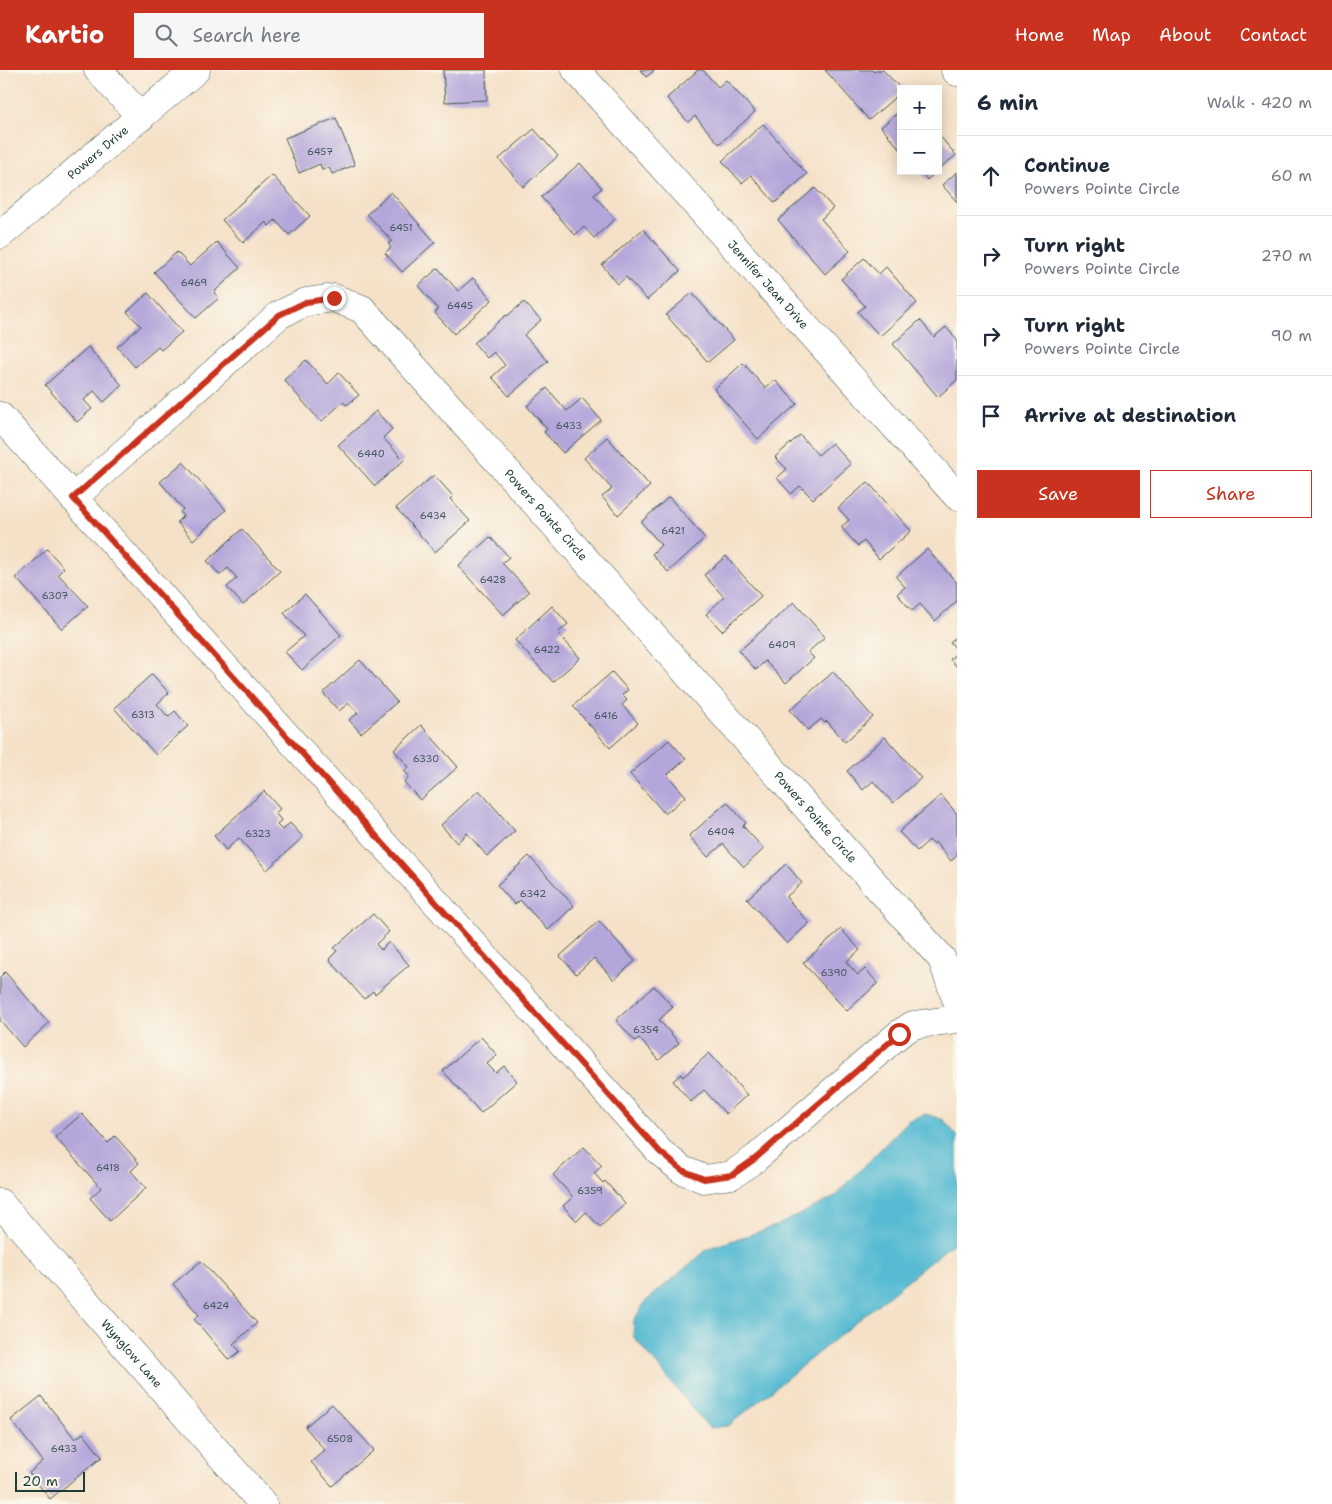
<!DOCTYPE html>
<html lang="en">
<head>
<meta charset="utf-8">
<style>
	:root { --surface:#fff; --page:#f6f6f7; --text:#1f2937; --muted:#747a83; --line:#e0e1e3; --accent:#c8321e }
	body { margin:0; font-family:"Shantell Sans",sans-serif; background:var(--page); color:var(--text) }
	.controls { position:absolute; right:15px; top:15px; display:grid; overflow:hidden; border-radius:0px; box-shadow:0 2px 12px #0003 }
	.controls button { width:45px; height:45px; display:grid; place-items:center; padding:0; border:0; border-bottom:1px solid var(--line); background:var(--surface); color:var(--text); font:25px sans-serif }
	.scale { position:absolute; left:15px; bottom:12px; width:70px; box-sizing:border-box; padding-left:5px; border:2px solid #1f3d34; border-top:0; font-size:14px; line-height:18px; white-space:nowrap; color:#1f3d34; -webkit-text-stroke:4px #fbf7ec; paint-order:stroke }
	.stop { position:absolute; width:15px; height:15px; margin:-11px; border:4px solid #c8321e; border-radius:50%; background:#fff }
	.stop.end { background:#c8321e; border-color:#fff; box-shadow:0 1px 5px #0008 }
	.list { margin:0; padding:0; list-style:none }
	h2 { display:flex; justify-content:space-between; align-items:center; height:65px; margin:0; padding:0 20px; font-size:21px }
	h2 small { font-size:16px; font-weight:400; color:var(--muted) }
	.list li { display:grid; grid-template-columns:32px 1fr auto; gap:15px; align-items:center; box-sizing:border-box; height:80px; padding:0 20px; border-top:1px solid var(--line) }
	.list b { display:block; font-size:19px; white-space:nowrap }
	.list p { margin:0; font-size:16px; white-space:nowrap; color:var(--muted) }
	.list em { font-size:16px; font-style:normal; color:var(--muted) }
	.actions { display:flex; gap:10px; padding:15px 20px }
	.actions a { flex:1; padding:11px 0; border:1px solid var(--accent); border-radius:0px; text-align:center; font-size:18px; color:var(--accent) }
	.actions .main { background:var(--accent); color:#fff }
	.icon { flex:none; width:28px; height:28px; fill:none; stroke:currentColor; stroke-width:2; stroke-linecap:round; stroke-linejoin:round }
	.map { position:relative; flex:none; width:957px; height:1434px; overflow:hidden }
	header { display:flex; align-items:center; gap:30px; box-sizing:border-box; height:70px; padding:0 25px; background:var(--accent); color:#fff }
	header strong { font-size:24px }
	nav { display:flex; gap:28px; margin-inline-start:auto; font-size:18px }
	.search { width:350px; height:45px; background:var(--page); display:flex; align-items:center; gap:12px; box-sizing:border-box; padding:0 18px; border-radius:0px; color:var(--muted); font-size:19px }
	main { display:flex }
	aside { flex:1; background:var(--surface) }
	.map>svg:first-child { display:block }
</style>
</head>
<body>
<header>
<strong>Kartio</strong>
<div class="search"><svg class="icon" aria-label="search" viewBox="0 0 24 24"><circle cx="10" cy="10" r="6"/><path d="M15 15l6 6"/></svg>Search here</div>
<nav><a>Home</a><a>Map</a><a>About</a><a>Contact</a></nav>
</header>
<main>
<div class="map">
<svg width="957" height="1434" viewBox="0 0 957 1434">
	<rect width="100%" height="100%" fill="#fbf7ec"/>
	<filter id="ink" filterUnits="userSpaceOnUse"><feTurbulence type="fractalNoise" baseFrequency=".02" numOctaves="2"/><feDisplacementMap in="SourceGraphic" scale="10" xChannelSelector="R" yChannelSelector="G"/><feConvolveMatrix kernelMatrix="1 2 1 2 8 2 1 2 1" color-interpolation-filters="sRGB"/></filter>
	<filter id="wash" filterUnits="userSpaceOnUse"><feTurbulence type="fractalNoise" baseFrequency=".0096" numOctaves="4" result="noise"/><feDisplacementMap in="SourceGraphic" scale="20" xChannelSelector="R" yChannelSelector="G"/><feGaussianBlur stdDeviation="1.12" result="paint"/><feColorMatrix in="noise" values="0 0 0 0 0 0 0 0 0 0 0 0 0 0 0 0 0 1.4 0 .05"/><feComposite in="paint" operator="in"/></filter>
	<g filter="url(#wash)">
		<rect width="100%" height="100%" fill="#f5e1c8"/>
		<!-- water -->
		<path fill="#54bad2" stroke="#3a7c83" d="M 926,1044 L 944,1050 L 957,1066 L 957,1170 L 728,1356 L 709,1358 L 633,1266 L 634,1250 L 645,1232 L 709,1178 L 776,1156 L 833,1128 L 909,1050 Z"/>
		<g id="blocks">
			<!-- building -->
			<path fill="#b4a6da" d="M 443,0 L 486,0 L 487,30 L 445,32 Z
				M 640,0 L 655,0 L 646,7 Z
				M 698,0 L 703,0 L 718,17 L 726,10 L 755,42 L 719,74 L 695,46 L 688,52 L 667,28 Z
				M 825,0 L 872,0 L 874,2 L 876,0 L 883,0 L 901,19 L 901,22 L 869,50 Z
				M 901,40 L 901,80 L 881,57 Z
				M 336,48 L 355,95 L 332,104 L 329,97 L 322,100 L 320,94 L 299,103 L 285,68 Z
				M 763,54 L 807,104 L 775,133 L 751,105 L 742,113 L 722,91 Z
				M 534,59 L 558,86 L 523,117 L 499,89 Z
				M 938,64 L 956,85 L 938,100 Z
				M 580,93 L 602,118 L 594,125 L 615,149 L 594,168 L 584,157 L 575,165 L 541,127 Z
				M 920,101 L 937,101 L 927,110 Z
				M 957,102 L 957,132 L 942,115 Z
				M 272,105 L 310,146 L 289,165 L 275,150 L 269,156 L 266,152 L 243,173 L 222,150 Z
				M 815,118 L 833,138 L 821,149 L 850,181 L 825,204 L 778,150 Z
				M 391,122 L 435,172 L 402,202 L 385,183 L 391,177 L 388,174 L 392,171 L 367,144 Z
				M 643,159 L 680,201 L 647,230 L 626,207 L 618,214 L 602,195 Z
				M 217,172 L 240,198 L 214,222 L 219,228 L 196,248 L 154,202 L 177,182 L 190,196 Z
				M 864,188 L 879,204 L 886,197 L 917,233 L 880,266 L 858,242 L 865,236 L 841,209 Z
				M 438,198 L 458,221 L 473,208 L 492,230 L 454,264 L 435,243 L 438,239 L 418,216 Z
				M 148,223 L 182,262 L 161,280 L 158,277 L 135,297 L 117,277 L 141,256 L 127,242 Z
				M 692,223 L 734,270 L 708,292 L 666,245 Z
				M 524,232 L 541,250 L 524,265 L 548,291 L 509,326 L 492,307 L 505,295 L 494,282 L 487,288 L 474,273 L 506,245 L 507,246 Z
				M 920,250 L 934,267 L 946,257 L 957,270 L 957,310 L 938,327 L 893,274 Z
				M 88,277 L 122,315 L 104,332 L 94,321 L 84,330 L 92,339 L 77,352 L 45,315 Z
				M 306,290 L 328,314 L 339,303 L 359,325 L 347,335 L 343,332 L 321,352 L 284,310 Z
				M 743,293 L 765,318 L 775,310 L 797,334 L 758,369 L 714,319 Z
				M 547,318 L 567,341 L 582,328 L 601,350 L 563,383 L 544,362 L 547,359 L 527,336 Z
				M 376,341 L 392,359 L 383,368 L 404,390 L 375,416 L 338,375 Z
				M 800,365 L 818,385 L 832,373 L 851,394 L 813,429 L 800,416 L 791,424 L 777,408 L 787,399 L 775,387 Z
				M 607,367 L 650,416 L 618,445 L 602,427 L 612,419 L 584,388 Z
				M 183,392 L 226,440 L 193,470 L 177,452 L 183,446 L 180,442 L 183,439 L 160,412 Z
				M 434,405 L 453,426 L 450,429 L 470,451 L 435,482 L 396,438 Z
				M 868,412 L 911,461 L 879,489 L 864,471 L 858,476 L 841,457 L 849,450 L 838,438 Z
				M 669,427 L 705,468 L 668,502 L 652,484 L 661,475 L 641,452 Z
				M 242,459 L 280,501 L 243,535 L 227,517 L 237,508 L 228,498 L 220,505 L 207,491 Z
				M 490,467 L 509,487 L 502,493 L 529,522 L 503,545 L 458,496 Z
				M 47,479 L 64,498 L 58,504 L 88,536 L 62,559 L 16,508 Z
				M 927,479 L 957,513 L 957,531 L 935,551 L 920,534 L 912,541 L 897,524 L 905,517 L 896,507 Z
				M 726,486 L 761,526 L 722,561 L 706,544 L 724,527 L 704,505 Z
				M 305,524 L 341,565 L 302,600 L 285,582 L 304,566 L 284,543 Z
				M 794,532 L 825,567 L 808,582 L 814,588 L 786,613 L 765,591 L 756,600 L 739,581 Z
				M 552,536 L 568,554 L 558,563 L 580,588 L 553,612 L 515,570 Z
				M 957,566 L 957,580 L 950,572 Z
				M 957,583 L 957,597 L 950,589 Z
				M 360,590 L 397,632 L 361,663 L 349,650 L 358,643 L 349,633 L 339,641 L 323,623 Z
				M 612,602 L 628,620 L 622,625 L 627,630 L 622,635 L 638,653 L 610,678 L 573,636 Z
				M 833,602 L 873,647 L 845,672 L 827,651 L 825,653 L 821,649 L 808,660 L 790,640 Z
				M 152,604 L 169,623 L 157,634 L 168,647 L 175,641 L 188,656 L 156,685 L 114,638 Z
				M 421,655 L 458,697 L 420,730 L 404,712 L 409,706 L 404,701 L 409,697 L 394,680 Z
				M 885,667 L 921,708 L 893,733 L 873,711 L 863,720 L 847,701 Z
				M 669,670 L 686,689 L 667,705 L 686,726 L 665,744 L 630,704 Z
				M 479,720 L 515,761 L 487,786 L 467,763 L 457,773 L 441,755 Z
				M 264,721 L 280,739 L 275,743 L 281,750 L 277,755 L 282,760 L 290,753 L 303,767 L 267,800 L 239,768 L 226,780 L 214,766 Z
				M 941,725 L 957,744 L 957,786 L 951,791 L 935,772 L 933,774 L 929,770 L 917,781 L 899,762 Z
				M 727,732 L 746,753 L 743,756 L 764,779 L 744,797 L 723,774 L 708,787 L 689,766 Z
				M 529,786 L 574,836 L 548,860 L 520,830 L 515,835 L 497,815 Z
				M 786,794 L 802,813 L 786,827 L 809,853 L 787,874 L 747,829 Z
				M 373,844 L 389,862 L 376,874 L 381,880 L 389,872 L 409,895 L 375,924 L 373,921 L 364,929 L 329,889 L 337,881 L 334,878 Z
				M 599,851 L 635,891 L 614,910 L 594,888 L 576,904 L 560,886 Z
				M 841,859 L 860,880 L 846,892 L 858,905 L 865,899 L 878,913 L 847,941 L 803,893 Z
				M 5,902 L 49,953 L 23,977 L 0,950 L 0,907 Z
				M 654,916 L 673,937 L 659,950 L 679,973 L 659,990 L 639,968 L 635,971 L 616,950 Z
				M 481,967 L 497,985 L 487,994 L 496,1003 L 504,996 L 517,1011 L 481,1043 L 443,1001 Z
				M 709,983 L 747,1025 L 726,1044 L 704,1020 L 691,1032 L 673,1011 L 681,1004 L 683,1007 Z
				M 82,1044 L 108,1073 L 115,1066 L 139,1093 L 131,1101 L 146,1118 L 110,1151 L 90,1128 L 101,1118 L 55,1067 Z
				M 584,1077 L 602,1096 L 594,1103 L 603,1113 L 605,1111 L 625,1134 L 600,1157 L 586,1142 L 577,1151 L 563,1136 L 573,1127 L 553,1105 Z
				M 201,1191 L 257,1253 L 233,1274 L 240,1281 L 229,1290 L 194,1249 L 199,1245 L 173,1214 Z
				M 41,1326 L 75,1369 L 83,1363 L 102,1387 L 50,1429 L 29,1403 L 43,1391 L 11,1350 Z
				M 332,1334 L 374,1380 L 332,1416 L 311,1392 L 325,1380 L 305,1357 Z"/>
		</g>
	</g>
	<g filter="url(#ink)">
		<use href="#blocks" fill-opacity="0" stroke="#3f564a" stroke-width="1"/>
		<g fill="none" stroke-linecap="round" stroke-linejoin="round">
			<!-- minor casing -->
			<g stroke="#3f564a" stroke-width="29">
				<g id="minor">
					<path d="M 98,0 L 141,47"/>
					<path id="s1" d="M 576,0 L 957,426"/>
					<path d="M 955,0 L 957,2"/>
					<path id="s2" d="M 0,165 L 196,0"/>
					<path d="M 0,346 L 660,1082 L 682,1100 L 704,1109 L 732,1105 L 756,1088 L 899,964 L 913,955 L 957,949"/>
					<path id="s3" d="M 73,428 L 279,245 L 306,232 L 334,228 L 362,239 L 942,889 L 957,931"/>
					<path id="s4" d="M 0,1133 L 263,1434"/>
				</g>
			</g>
			<!-- minor -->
			<use href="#minor" stroke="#fff" stroke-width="28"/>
		</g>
	</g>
	<g fill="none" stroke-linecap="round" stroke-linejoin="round" filter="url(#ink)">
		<!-- route -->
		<path stroke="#c8321e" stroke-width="6" d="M 334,228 L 306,232 L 279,245 L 73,428 L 660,1082 L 682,1100 L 704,1109 L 732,1105 L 756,1088 L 899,964"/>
	</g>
	<g text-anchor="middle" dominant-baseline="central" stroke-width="4" stroke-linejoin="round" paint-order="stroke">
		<!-- number labels -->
		<g font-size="10" fill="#44575e">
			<text x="320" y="81">6457</text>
			<text x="401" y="157">6451</text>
			<text x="194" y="212">6469</text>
			<text x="460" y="235">6445</text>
			<text x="569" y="355">6433</text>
			<text x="371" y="383">6440</text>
			<text x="433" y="445">6434</text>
			<text x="673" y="460">6421</text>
			<text x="493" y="509">6428</text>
			<text x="55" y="525">6307</text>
			<text x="782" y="574">6409</text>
			<text x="547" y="579">6422</text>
			<text x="143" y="644">6313</text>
			<text x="606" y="645">6416</text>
			<text x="426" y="688">6330</text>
			<text x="721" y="761">6404</text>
			<text x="258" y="763">6323</text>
			<text x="533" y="823">6342</text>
			<text x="834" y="902">6390</text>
			<text x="646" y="959">6354</text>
			<text x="108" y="1097">6418</text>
			<text x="590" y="1120">6359</text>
			<text x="216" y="1235">6424</text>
			<text x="340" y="1368">6508</text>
			<text x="64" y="1378">6433</text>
		</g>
		<!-- street labels -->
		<g font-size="12" fill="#1f3d34" stroke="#fbf7ec">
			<text stroke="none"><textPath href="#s2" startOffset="128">Powers Drive</textPath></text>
			<text stroke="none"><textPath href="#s1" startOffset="288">Jennifer Jean Drive</textPath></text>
			<text stroke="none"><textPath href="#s3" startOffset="640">Powers Pointe Circle</textPath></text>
			<text stroke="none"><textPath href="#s3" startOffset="1045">Powers Pointe Circle</textPath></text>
			<text stroke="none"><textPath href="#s4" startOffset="200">Wynglow Lane</textPath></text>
		</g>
	</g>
</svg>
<div class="controls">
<button>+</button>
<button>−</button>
</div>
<div class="scale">20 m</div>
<div class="stop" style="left:899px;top:964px"></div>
<div class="stop end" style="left:334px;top:228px"></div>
</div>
<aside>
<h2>6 min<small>Walk · 420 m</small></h2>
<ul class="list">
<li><svg class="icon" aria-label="ahead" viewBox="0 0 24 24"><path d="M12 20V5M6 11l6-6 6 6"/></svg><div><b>Continue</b><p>Powers Pointe Circle</p></div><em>60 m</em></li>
<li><svg class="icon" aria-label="right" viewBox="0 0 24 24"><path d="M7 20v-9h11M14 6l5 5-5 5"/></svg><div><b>Turn right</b><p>Powers Pointe Circle</p></div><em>270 m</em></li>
<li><svg class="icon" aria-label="right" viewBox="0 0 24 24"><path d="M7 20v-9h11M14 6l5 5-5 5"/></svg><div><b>Turn right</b><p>Powers Pointe Circle</p></div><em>90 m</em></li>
<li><svg class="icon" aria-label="arrive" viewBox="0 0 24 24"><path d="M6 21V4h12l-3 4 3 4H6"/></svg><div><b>Arrive at destination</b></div></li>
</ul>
<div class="actions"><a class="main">Save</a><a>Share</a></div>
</aside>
</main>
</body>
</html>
